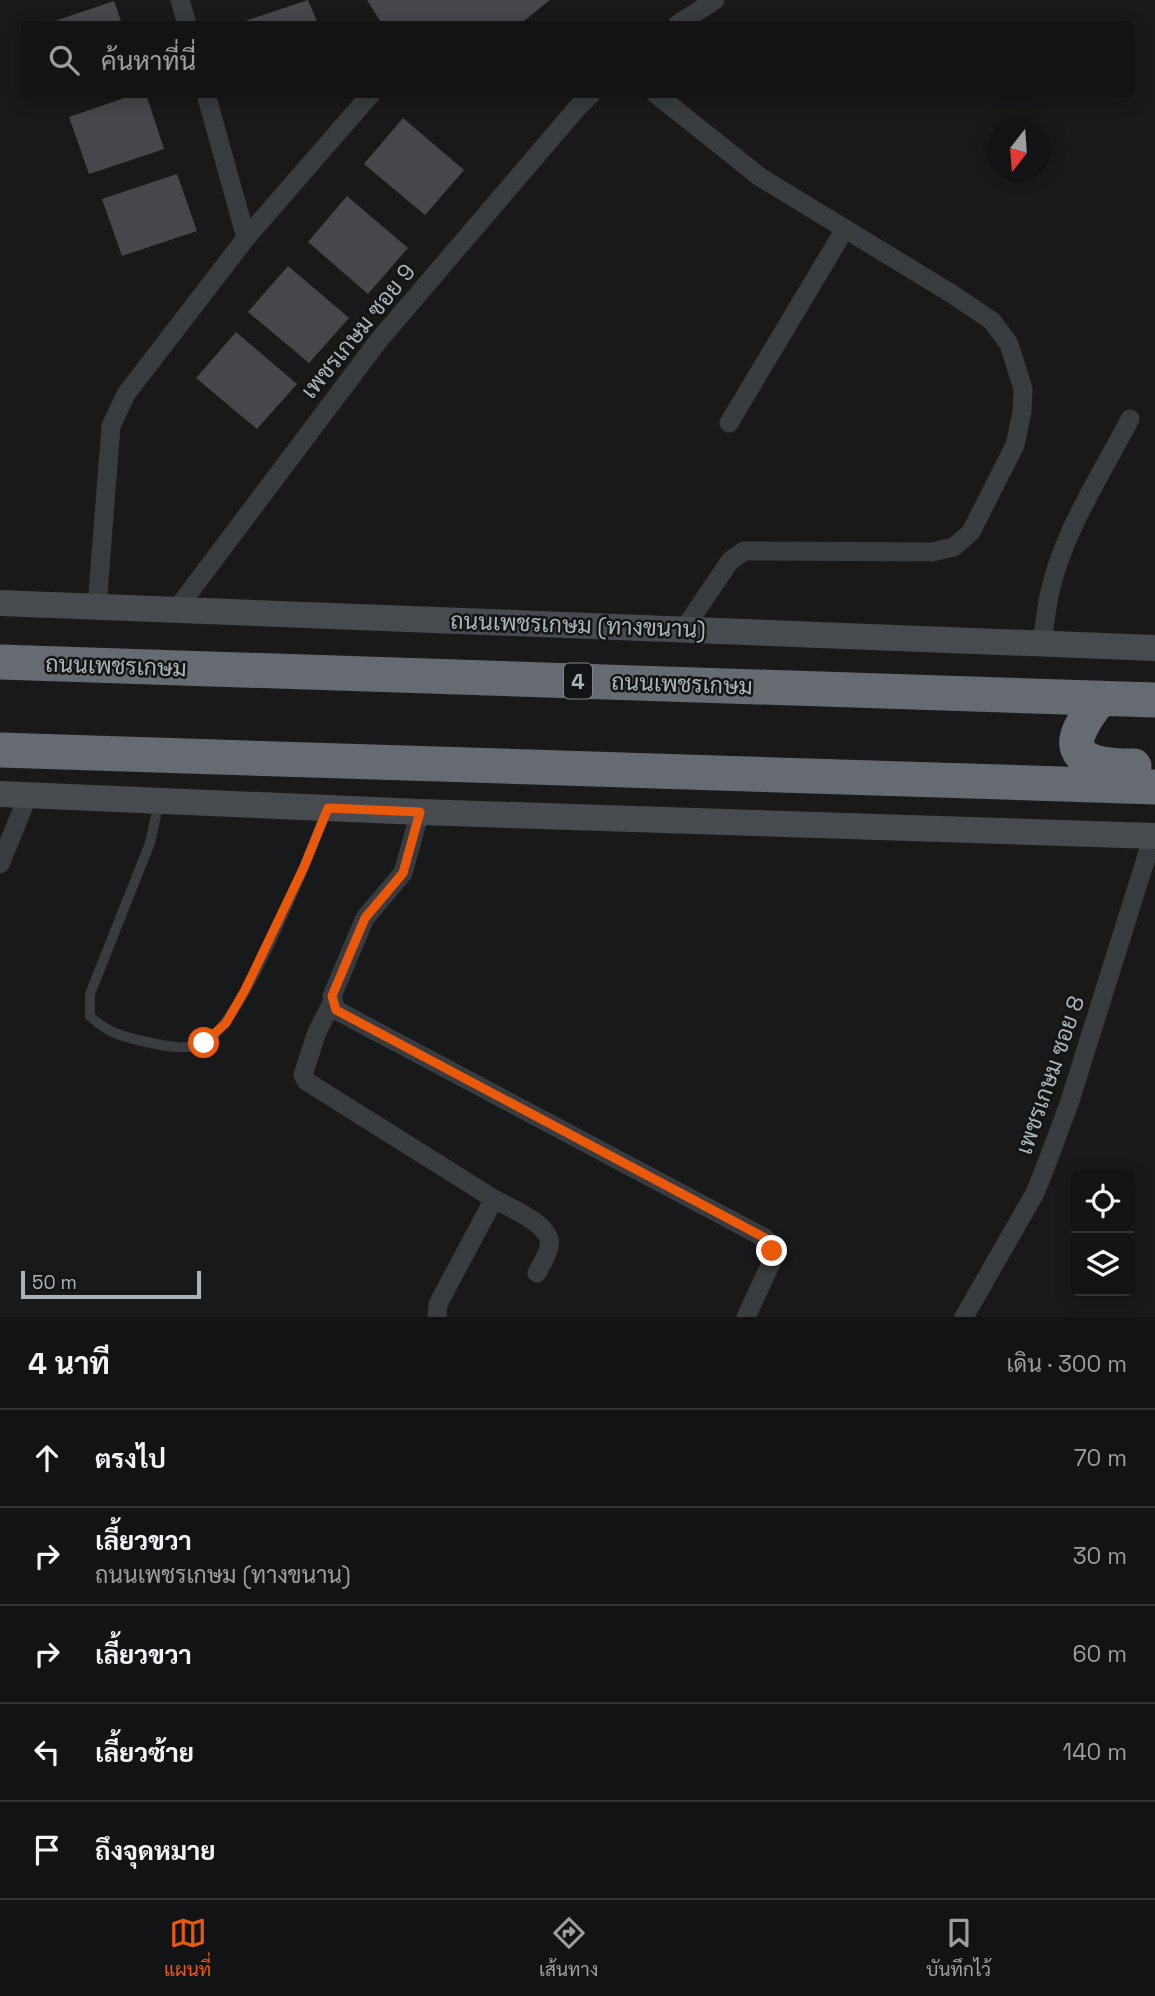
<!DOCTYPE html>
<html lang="th">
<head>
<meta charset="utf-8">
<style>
	:root { --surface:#121314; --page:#1f2022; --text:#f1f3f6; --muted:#9c9ea0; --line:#313234; --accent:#ea580c }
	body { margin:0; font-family:"Space Grotesk",Sarabun,sans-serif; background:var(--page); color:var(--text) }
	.controls { position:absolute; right:21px; bottom:21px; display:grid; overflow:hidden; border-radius:7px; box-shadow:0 4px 18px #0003 }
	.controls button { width:63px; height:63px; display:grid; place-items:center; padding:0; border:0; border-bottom:2px solid var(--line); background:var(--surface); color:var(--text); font:35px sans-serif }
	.compass { position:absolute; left:987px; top:119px; width:63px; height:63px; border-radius:50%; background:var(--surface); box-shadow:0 4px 18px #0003; rotate:197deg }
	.scale { position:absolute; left:21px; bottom:18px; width:180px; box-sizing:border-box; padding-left:7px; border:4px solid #abb4b9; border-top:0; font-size:19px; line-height:24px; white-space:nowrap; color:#abb4b9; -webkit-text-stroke:5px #131415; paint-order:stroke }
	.stop { position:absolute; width:21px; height:21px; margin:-16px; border:5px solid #ea580c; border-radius:50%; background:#fff }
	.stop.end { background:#ea580c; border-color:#fff; box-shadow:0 2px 7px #0008 }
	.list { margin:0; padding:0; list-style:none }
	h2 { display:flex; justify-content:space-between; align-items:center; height:91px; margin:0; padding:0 28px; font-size:30px }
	h2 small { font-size:23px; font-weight:400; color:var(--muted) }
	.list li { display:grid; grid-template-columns:46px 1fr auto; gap:21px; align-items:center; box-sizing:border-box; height:98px; padding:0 28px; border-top:2px solid var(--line) }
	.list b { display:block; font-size:26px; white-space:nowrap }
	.list p { margin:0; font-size:23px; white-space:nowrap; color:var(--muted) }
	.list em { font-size:23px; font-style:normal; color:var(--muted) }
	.icon { flex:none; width:38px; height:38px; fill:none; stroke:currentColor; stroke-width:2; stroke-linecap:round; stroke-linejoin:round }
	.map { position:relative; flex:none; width:1155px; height:1317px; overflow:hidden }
	.search { position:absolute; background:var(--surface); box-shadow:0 4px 18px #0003; left:21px; right:21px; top:21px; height:77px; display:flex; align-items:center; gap:18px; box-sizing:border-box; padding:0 24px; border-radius:7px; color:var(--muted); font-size:26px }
	.sheet { height:581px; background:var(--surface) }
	nav { display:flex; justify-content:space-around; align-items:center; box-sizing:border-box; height:98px; border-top:2px solid var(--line); background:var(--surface); font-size:19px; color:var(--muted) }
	nav a { display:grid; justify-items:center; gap:4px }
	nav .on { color:var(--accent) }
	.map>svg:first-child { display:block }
</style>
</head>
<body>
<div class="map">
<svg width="1155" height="1317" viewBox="0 0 1155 1317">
	<rect width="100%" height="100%" fill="#18191a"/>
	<!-- building -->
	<path fill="#45474a" d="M 308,0 L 318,24 L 236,24 Z
		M 367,0 L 550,0 L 520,24 L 382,24 Z
		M 114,1 L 122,24 L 46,24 Z
		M 136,94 L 146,94 L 164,149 L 89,174 L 69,117 Z
		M 403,118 L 464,170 L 425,215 L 364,164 Z
		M 177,174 L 197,231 L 122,256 L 102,199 Z
		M 347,196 L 408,248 L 368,294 L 308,242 Z
		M 288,266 L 349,318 L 309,363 L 248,312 Z
		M 236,332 L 297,384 L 257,429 L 196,378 Z"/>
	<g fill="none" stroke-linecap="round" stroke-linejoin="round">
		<!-- lane -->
		<path stroke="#393c3f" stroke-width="10" d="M 159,802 L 150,843 L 90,994 L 90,1016 C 107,1033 124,1037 147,1042 C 164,1046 187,1051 204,1043 C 244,1021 309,856 327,809"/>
		<!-- street -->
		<path stroke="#393c3f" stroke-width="19" d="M 180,0 L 187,24
			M 678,24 L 715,0
			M 206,94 L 246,238
			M 656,94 L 760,177 L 952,294 L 992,321 L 1009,344 L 1023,389 L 1022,412 L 1015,445 L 971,532 L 954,547 L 932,552 L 744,551 L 730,561 L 684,629
			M 729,423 L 845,229
			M 97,606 L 111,426 L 126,394 L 246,238 L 371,94
			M 176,610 L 379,340 L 578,107 L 591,94
			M 1042,644 C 1044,628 1046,612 1049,596 C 1062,533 1101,475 1130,419
			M 420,812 L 403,873 L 365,918 L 332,996 L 336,1010 L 765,1238 L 771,1245 L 772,1261 L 746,1317
			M 0,864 L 28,796
			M 333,1001 L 317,1032 L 303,1075 L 306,1081 L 494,1199 L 438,1304 L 437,1317
			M 494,1199 C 510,1208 554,1225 549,1247 C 547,1256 541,1265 537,1273
			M 964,1317 L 1035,1193 L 1045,1168 L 1069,1104 L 1153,836"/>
		<!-- secondary -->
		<path stroke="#474b4f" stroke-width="26" d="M 0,603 L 1155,648
			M 0,794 L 420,812 L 1155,836"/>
		<!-- highway -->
		<path stroke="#656b70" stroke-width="35" d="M 0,662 L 1155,700
			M 1100,698 C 1093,709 1084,719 1079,732 C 1066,766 1113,766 1134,766
			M 0,750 L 1155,787"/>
	</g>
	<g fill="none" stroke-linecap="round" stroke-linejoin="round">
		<!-- route -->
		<path stroke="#ea580c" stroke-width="9" d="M 204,1043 L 226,1023 L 245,990 L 304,867 L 328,808 L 420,812 L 403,873 L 365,918 L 332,996 L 336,1010 L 765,1238 L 771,1245 L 772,1251"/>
	</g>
	<g text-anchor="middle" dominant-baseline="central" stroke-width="5" stroke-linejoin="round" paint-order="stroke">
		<!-- shield labels -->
		<rect fill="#131415" stroke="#7d8488" stroke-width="2" x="564" y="663.5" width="28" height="35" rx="5"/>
		<g font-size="21" font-weight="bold" fill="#abb4b9">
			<text x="578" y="681">4</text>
		</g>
		<!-- street labels -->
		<g font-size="23" fill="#abb4b9" stroke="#131415">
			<text transform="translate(358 331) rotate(-51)">เพชรเกษม ซอย 9</text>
			<text transform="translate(578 625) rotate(2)">ถนนเพชรเกษม (ทางขนาน)</text>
			<text transform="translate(116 666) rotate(2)">ถนนเพชรเกษม</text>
			<text transform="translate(682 684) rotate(2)">ถนนเพชรเกษม</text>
			<text transform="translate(1050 1075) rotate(-71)">เพชรเกษม ซอย 8</text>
		</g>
	</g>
</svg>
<div class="controls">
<button><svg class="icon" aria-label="locate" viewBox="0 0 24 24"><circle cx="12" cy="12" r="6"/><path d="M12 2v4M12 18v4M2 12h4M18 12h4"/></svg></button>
<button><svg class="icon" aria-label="layers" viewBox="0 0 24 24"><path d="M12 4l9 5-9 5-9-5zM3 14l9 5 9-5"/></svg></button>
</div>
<svg class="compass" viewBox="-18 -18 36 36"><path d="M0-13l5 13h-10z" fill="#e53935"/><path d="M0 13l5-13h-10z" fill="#9c9ea0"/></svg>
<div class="scale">50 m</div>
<div class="stop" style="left:204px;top:1043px"></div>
<div class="stop end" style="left:772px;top:1251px"></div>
<div class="search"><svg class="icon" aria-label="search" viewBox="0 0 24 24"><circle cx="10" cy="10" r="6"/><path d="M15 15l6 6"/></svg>ค้นหาที่นี่</div>
</div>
<section class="sheet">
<h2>4 นาที<small>เดิน · 300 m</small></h2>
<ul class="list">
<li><svg class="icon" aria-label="ahead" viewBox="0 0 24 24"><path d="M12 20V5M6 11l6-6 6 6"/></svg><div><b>ตรงไป</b></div><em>70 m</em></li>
<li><svg class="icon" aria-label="right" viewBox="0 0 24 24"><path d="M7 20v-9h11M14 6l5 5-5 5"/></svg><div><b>เลี้ยวขวา</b><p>ถนนเพชรเกษม (ทางขนาน)</p></div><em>30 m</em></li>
<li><svg class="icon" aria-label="right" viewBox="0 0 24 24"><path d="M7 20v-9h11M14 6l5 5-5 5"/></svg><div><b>เลี้ยวขวา</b></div><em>60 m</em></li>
<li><svg class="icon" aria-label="left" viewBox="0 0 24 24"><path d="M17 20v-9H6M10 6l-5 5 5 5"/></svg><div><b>เลี้ยวซ้าย</b></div><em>140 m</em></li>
<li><svg class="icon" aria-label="arrive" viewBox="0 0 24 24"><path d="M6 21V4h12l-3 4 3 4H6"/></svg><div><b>ถึงจุดหมาย</b></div></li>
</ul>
</section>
<nav>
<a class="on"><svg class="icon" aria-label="map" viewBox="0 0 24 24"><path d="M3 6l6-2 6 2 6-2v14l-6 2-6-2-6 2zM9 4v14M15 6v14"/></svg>แผนที่</a>
<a><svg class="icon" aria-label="directions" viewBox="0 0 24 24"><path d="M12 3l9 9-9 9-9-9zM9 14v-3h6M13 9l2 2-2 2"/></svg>เส้นทาง</a>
<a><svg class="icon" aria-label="saved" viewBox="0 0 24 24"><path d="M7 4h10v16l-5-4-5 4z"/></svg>บันทึกไว้</a>
</nav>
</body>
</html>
